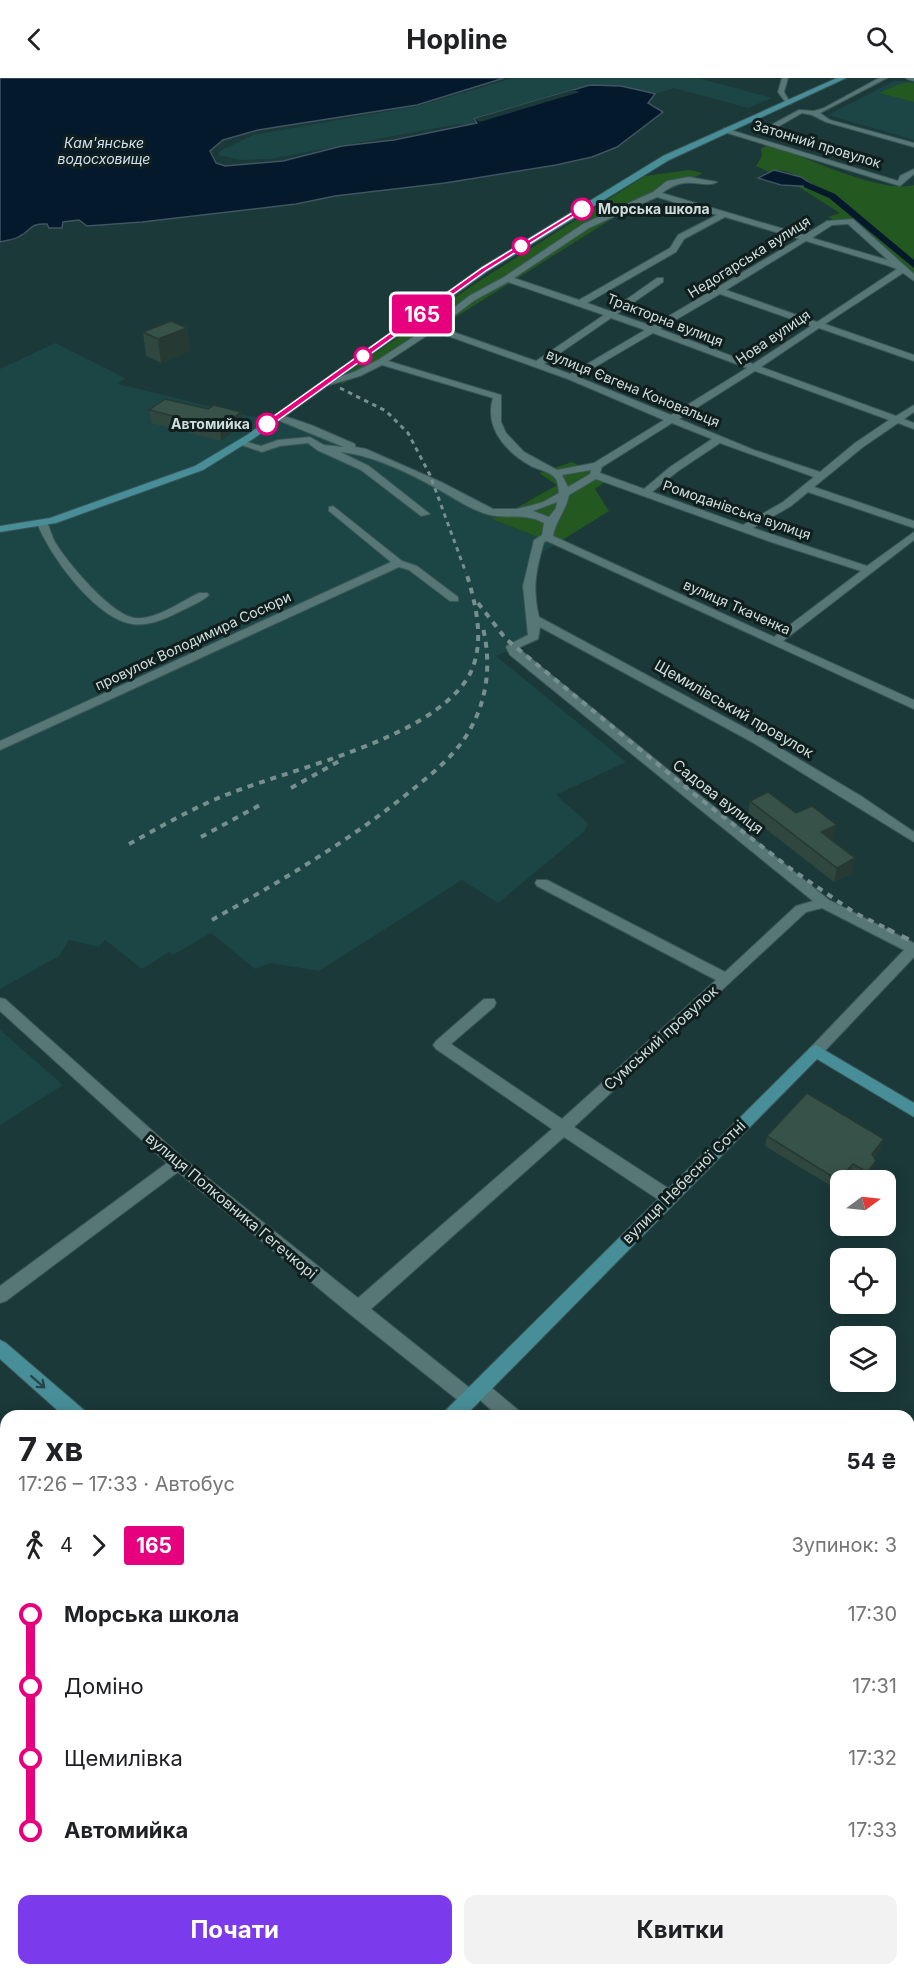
<!DOCTYPE html>
<html lang="uk">
<meta charset="utf-8">
<style>
:root{--surface:#fff;--page:#f2f2f2;--text:#202124;--muted:#757577;--accent:#7c3aed}
body{margin:0;font-family:Inter,sans-serif;background:var(--page);color:var(--text);height:100vh;display:flex;flex-direction:column;font-size:22px;white-space:nowrap}
*{box-sizing:border-box;margin:0}
p{font-size:20px;color:var(--muted)}
.icon{flex:none;width:33px;height:33px;fill:none;stroke:currentColor;stroke-width:2;stroke-linecap:round;stroke-linejoin:round}
.map{position:relative;flex:1;overflow:hidden}
.panel{position:absolute;left:0px;top:1332px;width:915px;height:566px;display:flex;flex-direction:column;background:var(--surface);border-radius:18px 18px 0 0;box-shadow:0 3px 15px #0003}
.panel>*{flex:none}
.badge{padding:0 12px;border-radius:4px;font-size:21px;line-height:39px}
.needle{width:39px;rotate:75deg}
.fabs{position:absolute;left:830px;top:1092px;display:grid;gap:12px}
.fabs a{display:grid;place-items:center;width:66px;height:66px;border-radius:12px;background:var(--surface);box-shadow:0 3px 15px #0003;font-size:30px}
.map>.badge{position:absolute;translate:-50% -50%;box-shadow:0 0 0 3px #fff}
.legs{display:flex;align-items:center;gap:9px;height:66px;padding:0 18px;font-size:20px}
.legs p{margin-inline-start:auto}
.head{display:flex;align-items:center;justify-content:space-between;height:102px;padding:0 18px}
h1{font-size:33px;font-weight:700;line-height:45px}
.button{display:flex;gap:12px;margin-top:auto;padding:12px 18px}
.button a{flex:1;height:69px;border-radius:12px;background:var(--accent);color:#fff;font-size:24px;font-weight:700;line-height:69px;text-align:center}
.button a+a{background:var(--page);color:var(--text)}
ul{padding:0 18px;list-style:none}
li{display:flex;align-items:center;gap:21px;height:72px;font-size:22px}
li i{display:grid;place-items:center;width:9px;height:100%;margin:0 8px;background:currentColor}
li i::after{content:'';width:15px;height:15px;margin:-8px;border:4px solid;border-radius:50%;background:var(--surface)}
li p{margin-inline-start:auto}
li:first-child i{background:linear-gradient(#0000 50%,currentColor 0)}
li:last-child i{background:linear-gradient(currentColor 50%,#0000 0)}
header{display:flex;justify-content:space-between;align-items:center;height:78px;padding:0 18px;background:var(--surface);font-size:27px;font-weight:700}
.map>svg:first-child{display:block}
.built{fill:#1c4545}
.green{fill:#235820}
.water{fill:#04192c;stroke:#405461;stroke-width:1.5}
.pier{fill:#1b3939}
.lines{fill:none;stroke-linecap:round;stroke-linejoin:round}
.canal{fill:#04192c;fill-rule:evenodd}
.street-casing{stroke:#3a5555;stroke-width:2}
.secondary-casing{stroke:#3a5555;stroke-width:2}
.street{fill:#577776;fill-rule:evenodd}
.secondary{fill:#478e99;fill-rule:evenodd}
.rail-far2{stroke:#778f8e;stroke-width:3;stroke-dasharray:4.5 4.5;stroke-linecap:butt}
.rail-far1{stroke:#778f8e;stroke-width:4;stroke-dasharray:6 6;stroke-linecap:butt}
.rail{stroke:#778f8e;stroke-width:4.5;stroke-dasharray:8 8;stroke-linecap:butt}
.wall{fill:#2f473e}
.shaded-wall{fill:#263932}
.building{fill:#375248;stroke:#263932;stroke-width:1.5}
.oneway{stroke:#244549}
.line-1{fill:#e6007e;stroke:#fff;stroke-width:1.5}
.stop-1-dot{fill:#fff;stroke:#e6007e;stroke-width:3}
.labels{text-anchor:middle;stroke-width:6;stroke-linejoin:round;paint-order:stroke}
.far-water-label{font-size:14px;font-style:italic;fill:#cfe0f1;stroke:#111e1e}
.far-street-label{font-size:14px;fill:#cddedd;stroke:#111e1e}
.far-stop-label{font-size:14px;font-weight:bold;fill:#cddedd;stroke:#111e1e;text-anchor:start}
.street-label{font-size:15px;fill:#cddedd;stroke:#111e1e}
</style>
<header><svg class="icon" aria-label="back" viewBox="0 0 24 24"><path d="M15 5l-7 7 7 7"/></svg>Hopline<svg class="icon" aria-label="search" viewBox="0 0 24 24"><circle cx="10" cy="10" r="6"/><path d="M15 15l6 6"/></svg></header>
<div class="map">
<svg width="914" height="1897" viewBox="0 0 914 1897">
<rect width="100%" height="100%" fill="#1b3939"/>
<g class="built">
<polygon points="513,0 698,0 772,20 748,30 674,10 655,16 621,8 590,7 473,42 475,46 469,48 458,46 270,81 241,82 218,77 220,73 253,57 419,28"/>
<polygon points="894,3 914,3 914,62 828,37"/>
<polygon points="55,265 125,300 118,306 262,341 292,339 476,424 498,432 512,433 491,441 556,466 544,473 535,483 534,539 542,556 535,561 496,578 626,684 556,717 588,745 585,753 498,825 462,802 319,893 270,885 255,891 211,855 173,877 169,874 142,891 105,862 99,869 69,862 59,878 0,911 0,291"/>
<polygon points="0,952 63,1007 0,1047"/>
</g>
<g class="green">
<polygon points="902,5 914,5 914,24 879,15"/>
<path d="M 767,68 L 774,68 C 807,80 882,116 914,107 L 914,196 L 852,142 L 834,142 L 828,139 L 840,135 L 797,108 L 809,109 L 815,107 C 802,100 784,88 769,94 L 756,88 L 762,78 L 761,70 Z"/>
<polygon points="689,92 703,95 618,137 386,283 340,307 350,293 473,207 645,98"/>
<polygon points="572,384 609,401 595,411 609,433 556,466 491,441 506,436 557,407 539,395"/>
</g>
<g class="water">
<path d="M 0,0 L 504,0 L 417,27 L 258,52 L 223,62 L 210,73 L 216,85 L 225,88 L 283,83 L 342,68 L 394,62 L 477,45 L 474,41 L 590,7 L 621,8 L 652,15 L 655,16 L 648,25 L 663,34 L 617,69 L 592,79 L 556,87 L 445,105 L 335,118 L 296,126 L 142,144 L 87,148 L 79,142 L 63,144 L 62,150 L 49,150 L 47,146 C 29,145 32,152 20,158 C 14,162 7,162 0,164 Z"/>
<polygon points="774,92 801,99 816,109 781,107 758,100"/>
</g>
<polygon class="pier" points="573,12 580,14 480,44 474,41"/>
<g class="lines">
<polygon class="canal" points="807,104 835,116 914,182 914,190 829,120 804,109 804,105"/>
<g class="street-casing">
<g id="street">
<polygon points="782,0 788,0 784,14 791,26 787,26 778,14"/>
<polygon points="879,0 887,0 820,35 830,42 914,65 914,69 826,44 812,37 802,35 769,54 762,52 799,32 814,33 824,30"/>
<polygon points="906,0 914,0 914,3 907,1"/>
<polygon points="724,50 898,103 900,98 914,91 914,96 900,108 724,54"/>
<path d="M 689,99 L 717,104 C 702,112 688,95 662,115 L 804,157 L 827,143 L 853,141 L 914,196 L 914,203 L 903,195 L 825,246 L 914,277 L 914,283 L 819,250 L 761,289 L 896,338 L 914,327 L 914,334 L 904,341 L 914,345 L 914,351 L 898,345 L 863,369 L 814,409 L 914,443 L 914,450 L 808,414 L 791,428 L 753,450 L 867,488 L 914,454 L 914,462 L 783,563 L 914,622 L 914,631 L 547,463 L 544,464 C 536,492 532,510 539,539 L 760,658 L 861,718 L 914,754 L 914,764 L 752,664 L 540,549 L 538,561 L 518,570 L 829,822 L 914,865 L 914,879 L 821,977 L 811,977 L 808,973 L 811,969 L 904,872 L 822,830 L 806,834 L 574,1049 L 674,1114 L 676,1119 L 674,1124 L 668,1126 L 662,1124 L 564,1059 L 371,1231 L 471,1311 L 474,1305 L 480,1303 L 486,1305 L 518,1332 L 520,1338 L 498,1338 L 479,1321 L 476,1327 L 470,1329 L 464,1327 L 351,1237 L 178,1094 L 6,1223 L 0,1225 L 0,1208 L 167,1085 L 0,933 L 0,920 L 5,921 L 184,1081 L 358,1220 L 552,1051 L 436,971 L 433,967 L 436,963 L 484,921 L 494,921 L 496,925 L 494,929 L 451,966 L 562,1041 L 716,902 L 537,808 L 535,805 L 537,802 L 547,802 L 725,894 L 796,828 L 813,823 L 510,577 L 506,569 L 508,567 L 528,557 L 523,508 L 534,462 L 542,457 L 544,445 C 526,435 509,441 490,437 C 470,432 453,419 436,410 C 407,394 372,377 340,374 L 369,388 L 430,436 L 421,438 L 361,392 L 317,372 L 308,365 L 280,368 L 262,374 L 235,365 L 240,362 L 261,368 L 278,362 L 310,359 L 324,367 L 344,369 L 275,341 L 275,337 L 278,336 L 311,347 L 355,366 L 355,369 L 366,371 L 441,404 L 493,431 L 516,431 L 529,428 L 543,424 L 559,415 C 558,408 558,402 553,398 C 547,393 537,391 531,388 C 506,374 484,350 493,320 L 382,287 L 360,298 L 326,308 L 321,305 L 354,294 L 378,282 L 430,248 L 469,218 L 504,199 L 583,146 L 653,114 L 667,103 ZM 657,119 L 717,137 L 678,157 L 670,170 L 579,222 L 514,200 L 589,150 ZM 725,139 L 799,161 L 652,248 L 617,236 L 663,204 L 663,200 L 657,200 L 610,233 L 587,225 L 676,174 L 684,161 ZM 848,146 L 888,182 L 812,160 L 832,147 ZM 806,163 L 886,187 L 897,191 L 817,244 L 726,212 ZM 508,204 L 604,237 L 536,283 L 439,249 L 475,222 ZM 720,216 L 811,248 L 753,286 L 660,251 ZM 611,240 L 645,252 L 570,296 L 544,286 ZM 434,253 L 568,301 L 664,342 L 594,385 L 557,392 L 524,374 L 506,355 L 501,344 L 501,317 L 388,283 ZM 653,255 L 747,290 L 671,337 L 578,299 ZM 755,293 L 889,342 L 855,365 L 820,394 L 754,372 L 679,341 ZM 672,345 L 712,361 L 670,389 L 644,411 L 600,395 L 602,389 ZM 720,365 L 814,399 L 783,424 L 743,447 L 652,414 L 678,393 ZM 591,392 L 590,396 L 568,409 L 562,397 ZM 596,401 L 771,464 L 861,493 L 774,559 L 553,458 C 556,442 566,433 569,417 ZM 557,424 L 556,430 L 549,439 L 533,433 Z"/>
<polygon points="333,428 402,483 417,488 458,519 458,523 450,523 409,492 399,489 0,672 0,663 391,484 329,433 329,429"/>
<path d="M 42,442 L 46,443 C 50,449 51,457 55,464 C 67,484 111,537 135,540 C 156,542 180,524 199,515 L 207,515 L 209,517 C 202,524 190,528 181,533 C 167,540 148,549 132,546 C 95,540 50,478 37,445 Z"/>
<polygon points="914,1521 914,1545 909,1547 909,1523"/>
</g>
</g>
<g class="secondary-casing">
<g id="secondary">
<polygon points="837,0 846,0 669,82 488,193 253,361 203,392 56,445 0,454 0,448 50,440 195,388 247,357 482,189 663,78"/>
<polygon points="816,967 914,1025 914,1039 817,981 465,1338 444,1338 446,1332 811,969"/>
<polygon points="0,1262 6,1265 84,1332 86,1338 64,1338 0,1281"/>
<polygon points="6,1778 6,1804 0,1806 0,1780"/>
<polygon points="648,1892 673,1892 671,1897 645,1897"/>
<polygon points="698,1892 725,1892 728,1897 700,1897"/>
</g>
</g>
<use href="#street" class="street"/>
<use href="#secondary" class="secondary"/>
<polyline class="rail-far2" points="340,310 386,333 408,355 430,397 466,495"/>
<g class="rail-far1">
<polyline points="478,525 506,561 694,716 791,791 855,835 890,852"/>
<polyline points="291,710 343,681"/>
<polyline points="201,759 260,727"/>
<path d="M 129,766 C 162,748 196,728 231,715 C 297,689 428,661 467,601 C 487,569 476,526 466,494"/>
<path d="M 212,842 C 279,804 346,765 407,716 C 429,698 453,680 468,655 C 488,622 492,584 482,546"/>
</g>
<polyline class="rail" points="887,851 914,864"/>
</g>
<g class="wall">
<polygon points="187,250 190,273 161,285 146,278 143,254"/>
<polygon points="208,331 242,347 221,363 151,345 149,332"/>
<polygon points="750,723 796,735 834,761 831,762 852,795 834,804 748,737"/>
<polygon points="767,1058 882,1071 874,1080 873,1093 865,1102 863,1102 850,1096 844,1102 840,1102 836,1111 765,1068"/>
</g>
<g class="shaded-wall">
<polygon points="187,250 190,273 161,285 158,261"/>
<polygon points="241,334 242,347 221,363 220,350"/>
<polygon points="837,747 834,761 818,769 821,754"/>
<polygon points="855,780 852,795 834,804 837,790"/>
<polygon points="884,1061 882,1071 869,1085 872,1076"/>
<polygon points="876,1083 873,1093 864,1102 867,1094"/>
<polygon points="853,1086 850,1096 844,1102 840,1102 840,1107 836,1111 838,1102"/>
</g>
<g class="building">
<polygon points="171,243 187,250 158,261 143,254"/>
<polygon points="165,321 208,331 214,327 241,334 220,350 149,332"/>
<polygon points="768,714 796,735 812,728 837,747 821,754 855,780 837,790 750,723"/>
<polygon points="807,1015 884,1061 872,1076 876,1083 867,1094 853,1086 838,1102 767,1058"/>
</g>
<defs><path id="oneway-shaft" d="M-6 0H5M1.5-3L5.5 0L1.5 3" fill="none" stroke-width="1.6" stroke-linecap="round" stroke-linejoin="round" transform="scale(1.5)"/></defs>
<use class="oneway" href="#oneway-shaft" transform="translate(38 1304) rotate(41)"/>
<polygon class="line-1" points="582,129 584,132 487,192 270,348 263,346 482,190"/>
<g class="stop-1-dot">
<circle cx="582" cy="131" r="10"/>
<circle cx="521" cy="168" r="8"/>
<circle cx="363" cy="278" r="8"/>
<circle cx="267" cy="346" r="10"/>
</g>
<g class="labels">
<g class="far-water-label">
<text x="104" y="70">Кам'янське<tspan x="104" dy="16">водосховище</tspan></text>
</g>
<g class="far-street-label">
<text transform="translate(817 66) rotate(17)" y="5">Затонний провулок</text>
<text transform="translate(749 179) rotate(-32)" y="5">Недогарська вулиця</text>
<text transform="translate(665 242) rotate(21)" y="5">Тракторна вулиця</text>
<text transform="translate(773 259) rotate(-34)" y="5">Нова вулиця</text>
<text transform="translate(633 310) rotate(22)" y="5">вулиця Євгена Коновальця</text>
<text transform="translate(737 432) rotate(19)" y="5">Ромоданівська вулиця</text>
<text transform="translate(737 529) rotate(24)" y="5">вулиця Ткаченка</text>
<text transform="translate(193 563) rotate(-25)" y="5">провулок Володимира Сосюри</text>
</g>
<g class="far-stop-label">
<text x="598" y="136">Морська школа</text>
<text x="250" y="351" text-anchor="end">Автомийка</text>
</g>
<g class="street-label">
<text transform="translate(734 631) rotate(30)" y="5">Щемилівський провулок</text>
<text transform="translate(718 719) rotate(38)" y="5">Садова вулиця</text>
<text transform="translate(661 960) rotate(-42)" y="5">Сумський провулок</text>
<text transform="translate(684 1104) rotate(-45)" y="5">вулиця Небесної Сотні</text>
<text transform="translate(231 1128) rotate(40)" y="5">вулиця Полковника Гегечкорі</text>
</g>
</g>
</svg>
<div class="fabs">
<a><svg class="needle" viewBox="-14 -14 28 28"><path d="M0-13l5 13h-10z" fill="#e53935"/><path d="M0 13l5-13h-10z" fill="#757577"/></svg></a>
<a><svg class="icon" aria-label="locate" viewBox="0 0 24 24"><circle cx="12" cy="12" r="6"/><path d="M12 2v4M12 18v4M2 12h4M18 12h4"/></svg></a>
<a><svg class="icon" aria-label="layers" viewBox="0 0 24 24"><path d="M12 4l9 5-9 5-9-5zM3 14l9 5 9-5"/></svg></a>
</div>
<b class="badge" style="left:422px;top:236px;background:#e6007e;color:#fff">165</b>
<section class="panel">
<div class="head"><div><h1>7 хв</h1><p>17:26 – 17:33 · Автобус</p></div><b>54 ₴</b></div>
<div class="legs"><svg class="icon" aria-label="walk" viewBox="0 0 24 24"><circle cx="13" cy="4" r="2"/><path d="M13 8l-2 6 4 7M11 14l-3 7M7 12l3-4h3l4 4"/></svg>4<svg class="icon" aria-label="forward" viewBox="0 0 24 24"><path d="M9 5l7 7-7 7"/></svg><b class="badge" style="background:#e6007e;color:#fff">165</b><p>Зупинок: 3</p></div>
<ul>
<li><i style="color:#e6007e"></i><b>Морська школа</b><p>17:30</p></li>
<li><i style="color:#e6007e"></i><span>Доміно</span><p>17:31</p></li>
<li><i style="color:#e6007e"></i><span>Щемилівка</span><p>17:32</p></li>
<li><i style="color:#e6007e"></i><b>Автомийка</b><p>17:33</p></li>
</ul>
<div class="button"><a>Почати</a><a>Квитки</a></div>
</section>
</div>
